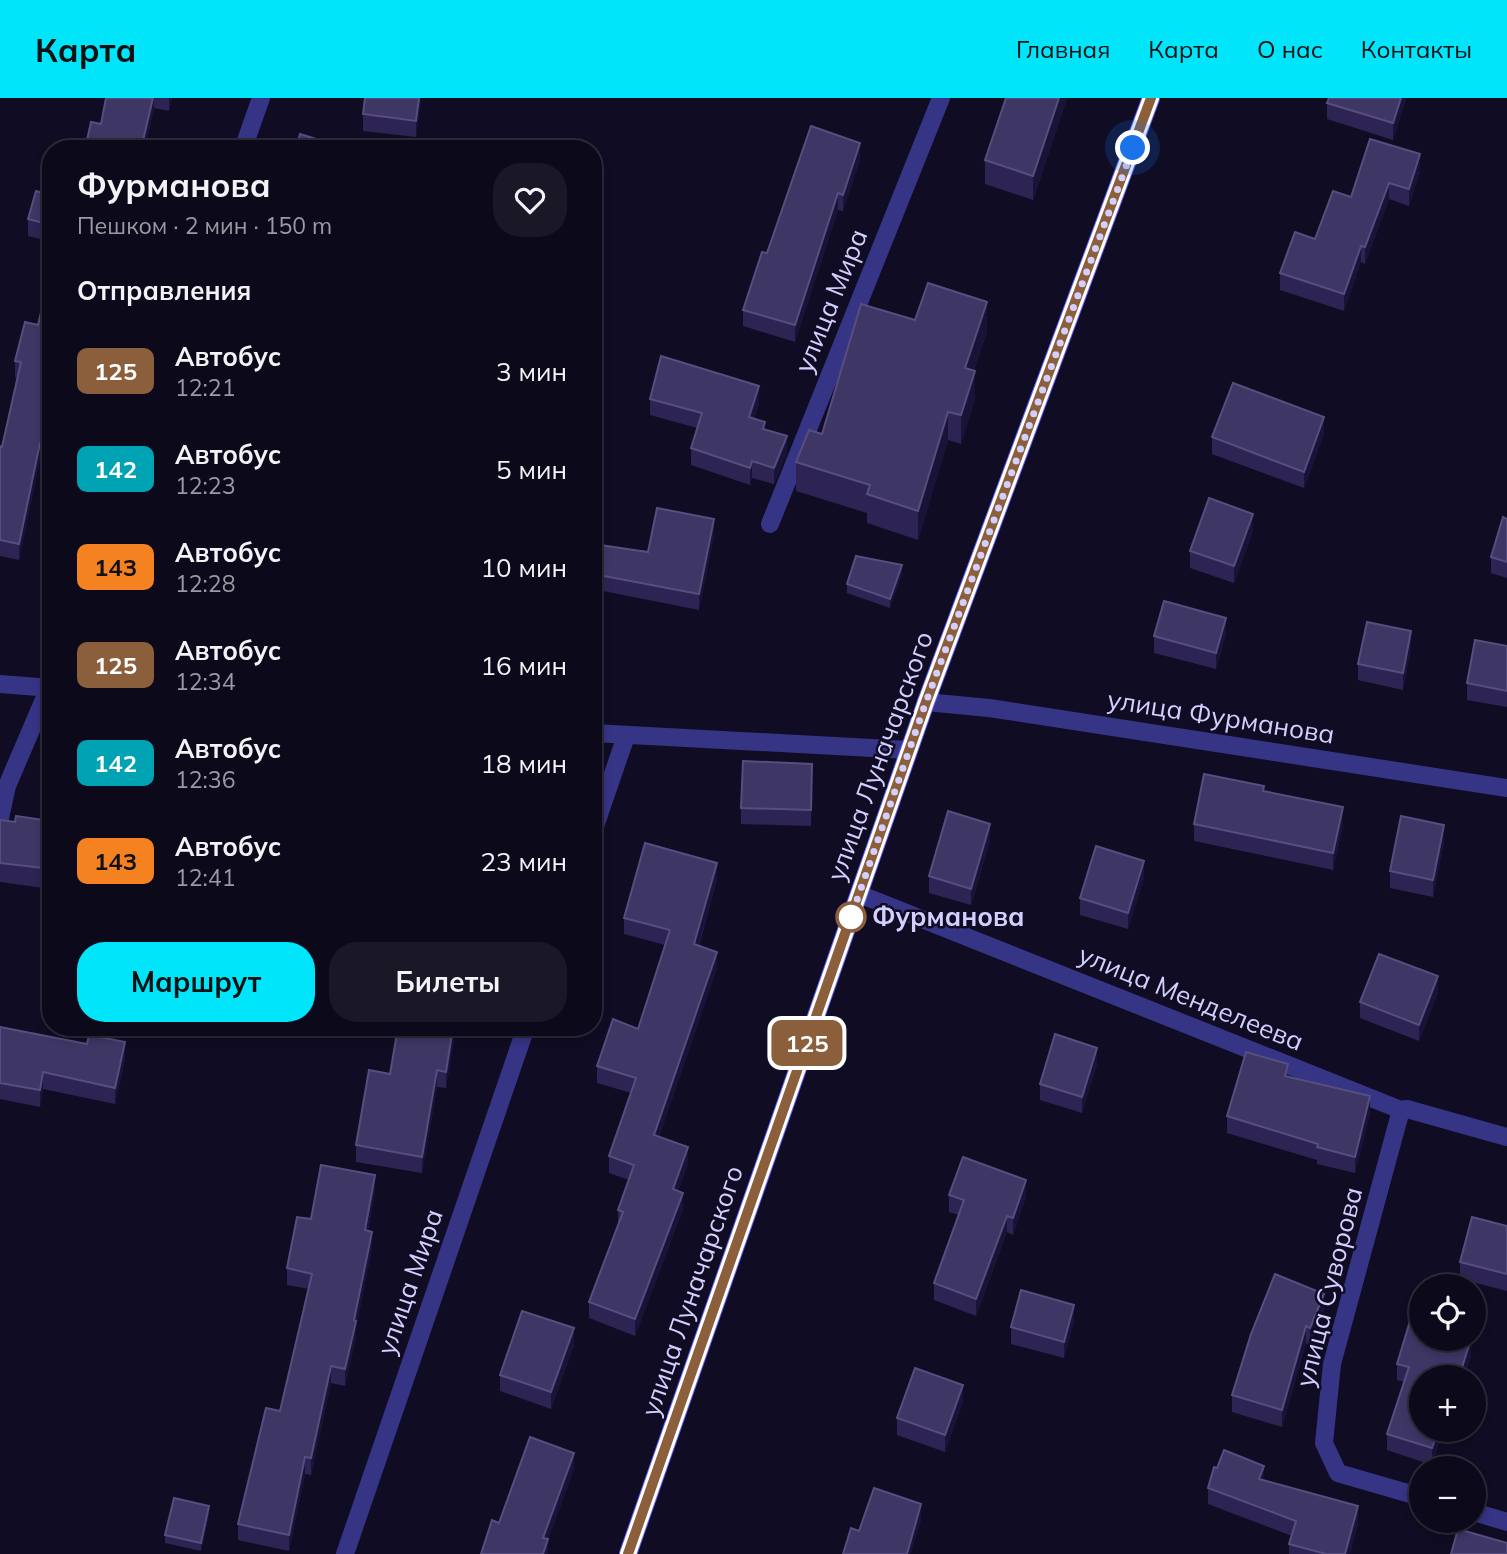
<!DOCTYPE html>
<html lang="ru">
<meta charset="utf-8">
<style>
:root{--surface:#0c091a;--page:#1a1727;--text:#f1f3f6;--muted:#9a9aa2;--line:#2c2a39;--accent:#00e5fa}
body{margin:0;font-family:Mulish,sans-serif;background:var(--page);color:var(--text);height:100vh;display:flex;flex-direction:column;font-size:26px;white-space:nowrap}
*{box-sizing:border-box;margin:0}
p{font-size:23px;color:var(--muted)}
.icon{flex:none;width:38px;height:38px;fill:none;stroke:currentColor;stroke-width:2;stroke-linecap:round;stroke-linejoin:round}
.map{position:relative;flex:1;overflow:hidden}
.panel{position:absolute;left:42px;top:42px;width:560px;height:896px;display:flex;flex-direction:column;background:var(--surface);border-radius:28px;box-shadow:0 4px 10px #0003,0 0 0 2px var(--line)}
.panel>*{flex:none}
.badge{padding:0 14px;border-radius:10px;font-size:24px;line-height:46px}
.fabs{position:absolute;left:1409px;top:1176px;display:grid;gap:14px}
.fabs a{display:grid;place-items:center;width:77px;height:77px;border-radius:50%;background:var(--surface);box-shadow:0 4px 10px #0003,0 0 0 2px var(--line);font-size:35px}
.you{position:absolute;width:35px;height:35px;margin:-18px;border:5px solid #fff;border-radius:50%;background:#1a73e8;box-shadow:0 0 0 10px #1a73e833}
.map>.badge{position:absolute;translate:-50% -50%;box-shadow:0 0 0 4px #fff}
h2{padding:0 35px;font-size:26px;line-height:63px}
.round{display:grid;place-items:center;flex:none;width:74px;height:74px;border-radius:28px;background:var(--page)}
.summary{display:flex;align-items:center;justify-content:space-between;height:119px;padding:0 35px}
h1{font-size:33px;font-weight:700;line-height:52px}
.action{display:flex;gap:14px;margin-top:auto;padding:14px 35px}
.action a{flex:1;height:80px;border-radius:28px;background:var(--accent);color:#111;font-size:28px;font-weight:700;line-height:80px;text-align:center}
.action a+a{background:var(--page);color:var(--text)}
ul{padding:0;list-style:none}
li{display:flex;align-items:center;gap:21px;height:98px;padding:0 35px}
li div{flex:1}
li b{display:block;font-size:26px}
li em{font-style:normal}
li .badge{min-width:77px;font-weight:700;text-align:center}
header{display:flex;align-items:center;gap:42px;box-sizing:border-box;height:98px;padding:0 35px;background:var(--accent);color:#111}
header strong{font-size:33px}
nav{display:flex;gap:38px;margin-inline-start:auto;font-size:24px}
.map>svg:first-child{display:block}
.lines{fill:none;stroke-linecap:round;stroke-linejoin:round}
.minor{stroke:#363485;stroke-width:18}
.secondary{stroke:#6766ff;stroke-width:18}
.wall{fill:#2d2453}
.shaded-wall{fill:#1a1338}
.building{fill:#3e3665;stroke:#564e7e;stroke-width:2}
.line-casing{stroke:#fff;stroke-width:16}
.line{stroke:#8b5e3c;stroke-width:10}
.walk{stroke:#d3cfff;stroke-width:7;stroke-dasharray:0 12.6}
.stop-dot{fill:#fff;stroke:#8b5e3c;stroke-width:3.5}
.labels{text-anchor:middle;stroke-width:5;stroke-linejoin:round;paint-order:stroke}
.street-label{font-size:26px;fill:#d3cfff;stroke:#100c23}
.stop-label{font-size:26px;font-weight:bold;fill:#d3cfff;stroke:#100c23;text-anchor:start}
</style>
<header>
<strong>Карта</strong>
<nav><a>Главная</a><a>Карта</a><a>О нас</a><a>Контакты</a></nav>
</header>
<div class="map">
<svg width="1507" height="1456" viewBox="0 0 1507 1456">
<rect width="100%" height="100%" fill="#100c23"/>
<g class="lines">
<g class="minor">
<polyline points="243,51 261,0"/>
<polyline points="770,426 941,0"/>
<polyline points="0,586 51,590"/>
<polyline points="926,604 989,610 1507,690"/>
<polyline points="593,635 909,652"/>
<polyline points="0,720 7,688 51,585"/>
<polyline points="593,734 626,638"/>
<polyline points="859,796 1401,1012 1407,1011 1507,1039"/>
<polyline points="1401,1012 1332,1266 1324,1345 1338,1375 1421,1399"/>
<polyline points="1474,1414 1507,1424"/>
<polyline points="345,1456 526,929"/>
</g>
<polyline class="secondary" points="628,1456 926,604 1151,0"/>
</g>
<g class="wall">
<polygon points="106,0 172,0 169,13 154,10 145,51 85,51 101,26"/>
<polygon points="421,0 416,39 363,33 363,16"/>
<polygon points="1067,0 1033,102 985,86 985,62"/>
<polygon points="1329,0 1406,0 1393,42 1327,21 1327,5"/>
<polygon points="860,62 843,113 838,112 795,244 743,228 743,212 767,155"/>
<polygon points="1420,73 1409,108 1389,101 1365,166 1361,164 1344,213 1280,192 1280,175 1315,141 1351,99"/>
<polygon points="51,97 51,144 28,138 28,121"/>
<polygon points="51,172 51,341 46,362 40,361 19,462 0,458 0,348 2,349 18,280 15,279 15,263 38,227"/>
<polygon points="915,222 987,233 974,272 975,301 961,346 948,342 918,442 867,425 867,415 796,393 796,364 822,336"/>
<polygon points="650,301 759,305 754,320 787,354 774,386 752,380 750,387 691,367 691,350 697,330 650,317"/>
<polygon points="1324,336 1304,390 1212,356 1212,339"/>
<polygon points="1507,421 1507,480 1491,475 1491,459"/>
<polygon points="1253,433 1234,485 1190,470 1190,453"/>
<polygon points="714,437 699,512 593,491 593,446 648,454"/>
<polygon points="902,475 890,510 847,495 847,486"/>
<polygon points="1226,536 1216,571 1154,555 1154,538"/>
<polygon points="1507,548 1507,609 1467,602 1467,585"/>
<polygon points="1411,550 1403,592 1358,582 1358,566"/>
<polygon points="812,682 811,728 741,726 741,710"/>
<polygon points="1264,694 1343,726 1333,772 1194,743 1194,726"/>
<polygon points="0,722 15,724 51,723 51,791 0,784"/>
<polygon points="990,743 971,807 929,795 929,778"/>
<polygon points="1444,744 1433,799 1390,790 1390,773"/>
<polygon points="1144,780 1128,831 1080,817 1080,800"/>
<polygon points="717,781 699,848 717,870 659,1039 688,1066 678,1093 683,1111 635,1238 589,1220 589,1204 618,1128 618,1112 629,1082 609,1075 609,1058 631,995 597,985 597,968 638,931 665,847 624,836 624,820"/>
<polygon points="1438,894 1419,943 1360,920 1360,904"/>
<polygon points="0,929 125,961 115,1006 43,991 40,1009 0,1001"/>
<polygon points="454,929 454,941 446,990 437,989 422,1075 356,1064 356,1047 390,976"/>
<polygon points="1097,966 1082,1015 1040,1002 1040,986"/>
<polygon points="1288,978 1370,1015 1355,1075 1317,1066 1317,1062 1227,1035 1227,1018"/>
<polygon points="375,1093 368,1133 372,1150 356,1230 356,1239 345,1288 331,1285 311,1377 305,1376 289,1453 238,1442 238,1426 280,1313 309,1191 287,1187 287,1170 311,1121"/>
<polygon points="949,1097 1026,1098 1013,1137 1007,1134 976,1218 934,1202 934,1185 959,1117 949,1114"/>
<polygon points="1507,1128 1507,1193 1460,1181 1460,1164"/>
<polygon points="1324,1212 1310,1247 1306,1245 1282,1329 1232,1314 1232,1297"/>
<polygon points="1074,1223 1064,1260 1011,1246 1011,1229"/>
<polygon points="574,1247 551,1311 500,1293 500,1277"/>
<polygon points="1471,1258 1464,1279 1421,1279 1421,1332 1443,1332 1432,1367 1387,1352 1387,1336 1404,1284 1397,1282 1397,1266"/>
<polygon points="963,1303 945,1354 897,1337 897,1320"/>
<polygon points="1264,1383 1358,1425 1350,1456 1289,1456 1289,1446 1292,1438 1208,1406 1208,1390"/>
<polygon points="209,1416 201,1453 165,1445 165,1437"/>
</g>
<g class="shaded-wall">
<polygon points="153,0 154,0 154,10 145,51 141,51"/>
<polygon points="169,0 172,0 169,13"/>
<polygon points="419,0 421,0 421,3 416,39 416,23"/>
<polygon points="1059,0 1067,0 1033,102 1033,78"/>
<polygon points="1401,0 1406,0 1393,42 1393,25"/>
<polygon points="860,45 860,62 843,113 843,97"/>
<polygon points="1420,56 1420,73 1409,108 1409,91"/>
<polygon points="1389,85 1389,101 1365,166 1365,149"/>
<polygon points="838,95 838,112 795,244 795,227"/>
<polygon points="1361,148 1361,164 1344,213 1344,196"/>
<polygon points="987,204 987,233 965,298 965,270"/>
<polygon points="975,273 975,301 961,346 961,317"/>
<polygon points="759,288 759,305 749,335 749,319"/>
<polygon points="948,314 948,342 918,442 918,413"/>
<polygon points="1324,319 1324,336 1304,390 1304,374"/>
<polygon points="51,325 51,341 46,362 46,346"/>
<polygon points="787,338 787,354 774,386 774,370"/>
<polygon points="40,345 40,361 19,462 19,446"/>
<polygon points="752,363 752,380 750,387 750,370"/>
<polygon points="1253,416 1253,433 1234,485 1234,468"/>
<polygon points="714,421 714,437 699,512 699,496"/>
<polygon points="902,467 902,475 890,510 890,501"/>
<polygon points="1226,520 1226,536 1216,571 1216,555"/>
<polygon points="1411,533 1411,550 1403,592 1403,575"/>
<polygon points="1343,709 1343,726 1333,772 1333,755"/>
<polygon points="990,726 990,743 971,807 971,791"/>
<polygon points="1444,727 1444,744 1433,799 1433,782"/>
<polygon points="1144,763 1144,780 1128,831 1128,815"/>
<polygon points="717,765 717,781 694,863 694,846"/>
<polygon points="717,854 717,870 654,1054 654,1037"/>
<polygon points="1438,878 1438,894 1419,943 1419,927"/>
<polygon points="453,929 454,941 446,990 446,974"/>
<polygon points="125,944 125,961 115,1006 115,990"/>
<polygon points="1097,950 1097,966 1082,1015 1082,999"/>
<polygon points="437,972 437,989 422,1075 422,1059"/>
<polygon points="43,974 43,991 40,1009 40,992"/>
<polygon points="1370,998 1370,1015 1355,1075 1355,1059"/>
<polygon points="688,1049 688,1066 673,1107 673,1091"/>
<polygon points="375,1077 375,1093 365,1149 365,1132"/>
<polygon points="1026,1082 1026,1098 1013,1137 1013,1120"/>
<polygon points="683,1095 683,1111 635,1238 635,1221"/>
<polygon points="1007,1118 1007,1134 976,1218 976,1201"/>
<polygon points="372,1134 372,1150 356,1230 356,1239 345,1288 345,1271"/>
<polygon points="1324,1196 1324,1212 1310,1247 1310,1230"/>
<polygon points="1074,1207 1074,1223 1064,1260 1064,1244"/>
<polygon points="1306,1228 1306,1245 1282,1329 1282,1312"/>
<polygon points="574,1230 574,1247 551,1311 551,1294"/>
<polygon points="1471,1241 1471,1258 1464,1279 1459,1279"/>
<polygon points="331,1268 331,1285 311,1377 311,1360"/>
<polygon points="963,1287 963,1303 945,1354 945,1337"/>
<polygon points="1438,1332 1443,1332 1432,1367 1432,1350"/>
<polygon points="574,1355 574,1372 548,1443 548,1456 543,1456 543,1440"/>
<polygon points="305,1359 305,1376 289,1453 289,1437"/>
<polygon points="1264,1368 1264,1384 1259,1381"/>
<polygon points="921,1406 921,1423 911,1456 907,1456"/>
<polygon points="209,1408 209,1416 201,1453 201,1445"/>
<polygon points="1358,1408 1358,1425 1350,1456 1345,1456"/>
</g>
<g class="building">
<polygon points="106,0 153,0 141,51 85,51 91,24 101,26"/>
<polygon points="365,0 419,0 416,23 363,16"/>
<polygon points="1006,0 1059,0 1033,78 985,62"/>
<polygon points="1329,0 1401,0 1393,25 1327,5"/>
<polygon points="811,28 860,45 843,97 838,95 795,227 743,212 762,154 767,155"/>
<polygon points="300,36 348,51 296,51"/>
<polygon points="1370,41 1420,56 1409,91 1389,85 1365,149 1361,148 1344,196 1280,175 1295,134 1315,141 1333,93 1351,99"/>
<polygon points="36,93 51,97 51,127 28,121"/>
<polygon points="51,172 51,325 46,346 40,345 19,446 0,442 0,348 2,349 21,264 15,263 25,224 38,227"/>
<polygon points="928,185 987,204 965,270 975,273 961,317 948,314 918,413 867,396 870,387 796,364 809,332 822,336 861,206 915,222"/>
<polygon points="661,258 759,288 749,319 765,324 763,331 787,338 774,370 752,363 750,370 691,350 702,315 650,301"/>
<polygon points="1233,285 1324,319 1304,374 1212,339"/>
<polygon points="1209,400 1253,416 1234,468 1190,453"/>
<polygon points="657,410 714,421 699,496 593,476 593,446 648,454"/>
<polygon points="1503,419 1507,421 1507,464 1491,459"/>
<polygon points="856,458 902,467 890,501 847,486"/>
<polygon points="1164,503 1226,520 1216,555 1154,538"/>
<polygon points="1367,524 1411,533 1403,575 1358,566"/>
<polygon points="1475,542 1507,548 1507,593 1467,585"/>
<polygon points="743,663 812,666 811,712 741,710"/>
<polygon points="1204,676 1264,688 1263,693 1343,709 1333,755 1194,726"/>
<polygon points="948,713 990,726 971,791 929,778"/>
<polygon points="16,718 51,723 51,771 0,765 0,722 15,724"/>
<polygon points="1401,718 1444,727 1433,782 1390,773"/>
<polygon points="645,745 717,765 694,846 717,854 654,1037 688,1049 673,1091 683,1095 635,1221 589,1204 623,1114 618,1112 634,1067 609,1058 636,980 597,968 613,921 638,931 670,832 624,820"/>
<polygon points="1096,748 1144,763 1128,815 1080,800"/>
<polygon points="1379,856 1438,878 1419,927 1360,904"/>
<polygon points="0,929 87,946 89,937 125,944 115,990 43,974 40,992 0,985"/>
<polygon points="398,929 453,929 446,974 437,972 422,1059 356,1047 369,972 390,976"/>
<polygon points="1055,936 1097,950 1082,999 1040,986"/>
<polygon points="1246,954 1288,966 1285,978 1370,998 1355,1059 1317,1049 1318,1046 1227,1018"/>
<polygon points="963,1059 1026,1082 1013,1120 1007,1118 976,1201 934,1185 964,1102 949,1097"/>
<polygon points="321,1067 375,1077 365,1132 372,1134 354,1222 356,1223 345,1271 331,1268 311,1360 305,1359 289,1437 238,1426 266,1310 280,1313 312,1176 287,1170 297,1119 311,1121"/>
<polygon points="1472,1119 1507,1128 1507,1176 1460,1164"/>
<polygon points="1275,1176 1324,1196 1310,1230 1306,1228 1282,1312 1232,1297 1251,1236"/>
<polygon points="1021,1192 1074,1207 1064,1244 1011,1229"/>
<polygon points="522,1213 574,1230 551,1294 500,1277"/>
<polygon points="1410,1223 1421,1226 1421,1241 1471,1241 1459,1279 1421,1279 1421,1332 1438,1332 1432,1350 1387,1336 1409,1269 1397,1266"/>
<polygon points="915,1270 963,1287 945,1337 897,1320"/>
<polygon points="530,1339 574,1355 543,1440 548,1441 543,1456 481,1456 492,1422 499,1425"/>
<polygon points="1224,1352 1264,1368 1259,1381 1358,1408 1345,1456 1326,1456 1289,1446 1296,1423 1208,1390 1214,1369 1217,1370"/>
<polygon points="874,1390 921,1406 907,1456 843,1456 851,1430 859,1433"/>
<polygon points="174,1400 209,1408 201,1445 165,1437"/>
<polygon points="1458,1431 1507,1445 1507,1456 1451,1456"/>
</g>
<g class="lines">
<g class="line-casing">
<polyline id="line" points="628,1456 926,604 1151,0"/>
</g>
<use href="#line" class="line"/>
<polyline class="walk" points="851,819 850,822 926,604 1133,50"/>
</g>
<circle class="stop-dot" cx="851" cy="819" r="14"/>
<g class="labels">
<g class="street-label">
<text transform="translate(831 203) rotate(-68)" y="9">улица Мира</text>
<text transform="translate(1221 619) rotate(9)" y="9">улица Фурманова</text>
<text transform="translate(880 658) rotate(-70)" y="9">улица Луначарского</text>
<text transform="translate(1191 900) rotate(22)" y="9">улица Менделеева</text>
<text transform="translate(410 1184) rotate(-71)" y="9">улица Мира</text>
<text transform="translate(1329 1189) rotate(-76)" y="9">улица Суворова</text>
<text transform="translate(692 1193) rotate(-71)" y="9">улица Луначарского</text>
</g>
<g class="stop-label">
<text x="872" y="828">Фурманова</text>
</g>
</g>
</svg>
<div class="fabs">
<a><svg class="icon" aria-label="locate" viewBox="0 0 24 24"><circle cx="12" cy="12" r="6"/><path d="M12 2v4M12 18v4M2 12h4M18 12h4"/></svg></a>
<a>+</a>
<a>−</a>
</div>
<div class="you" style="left:1133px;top:50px"></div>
<b class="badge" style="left:807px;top:945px;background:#8b5e3c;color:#fff">125</b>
<section class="panel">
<div class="summary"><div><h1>Фурманова</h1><p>Пешком · 2 мин · 150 m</p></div><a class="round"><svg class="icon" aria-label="heart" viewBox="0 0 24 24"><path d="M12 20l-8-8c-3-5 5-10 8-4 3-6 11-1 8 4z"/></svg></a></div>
<h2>Отправления</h2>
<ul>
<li><span class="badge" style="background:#8b5e3c;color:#fff">125</span><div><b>Автобус</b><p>12:21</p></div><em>3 мин</em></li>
<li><span class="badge" style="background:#00a3b4;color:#fff">142</span><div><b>Автобус</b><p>12:23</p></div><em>5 мин</em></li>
<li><span class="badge" style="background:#f58220;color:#111">143</span><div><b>Автобус</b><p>12:28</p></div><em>10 мин</em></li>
<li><span class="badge" style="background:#8b5e3c;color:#fff">125</span><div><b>Автобус</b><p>12:34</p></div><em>16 мин</em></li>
<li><span class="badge" style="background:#00a3b4;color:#fff">142</span><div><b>Автобус</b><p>12:36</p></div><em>18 мин</em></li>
<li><span class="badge" style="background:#f58220;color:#111">143</span><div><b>Автобус</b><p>12:41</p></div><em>23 мин</em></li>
</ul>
<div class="action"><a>Маршрут</a><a>Билеты</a></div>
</section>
</div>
